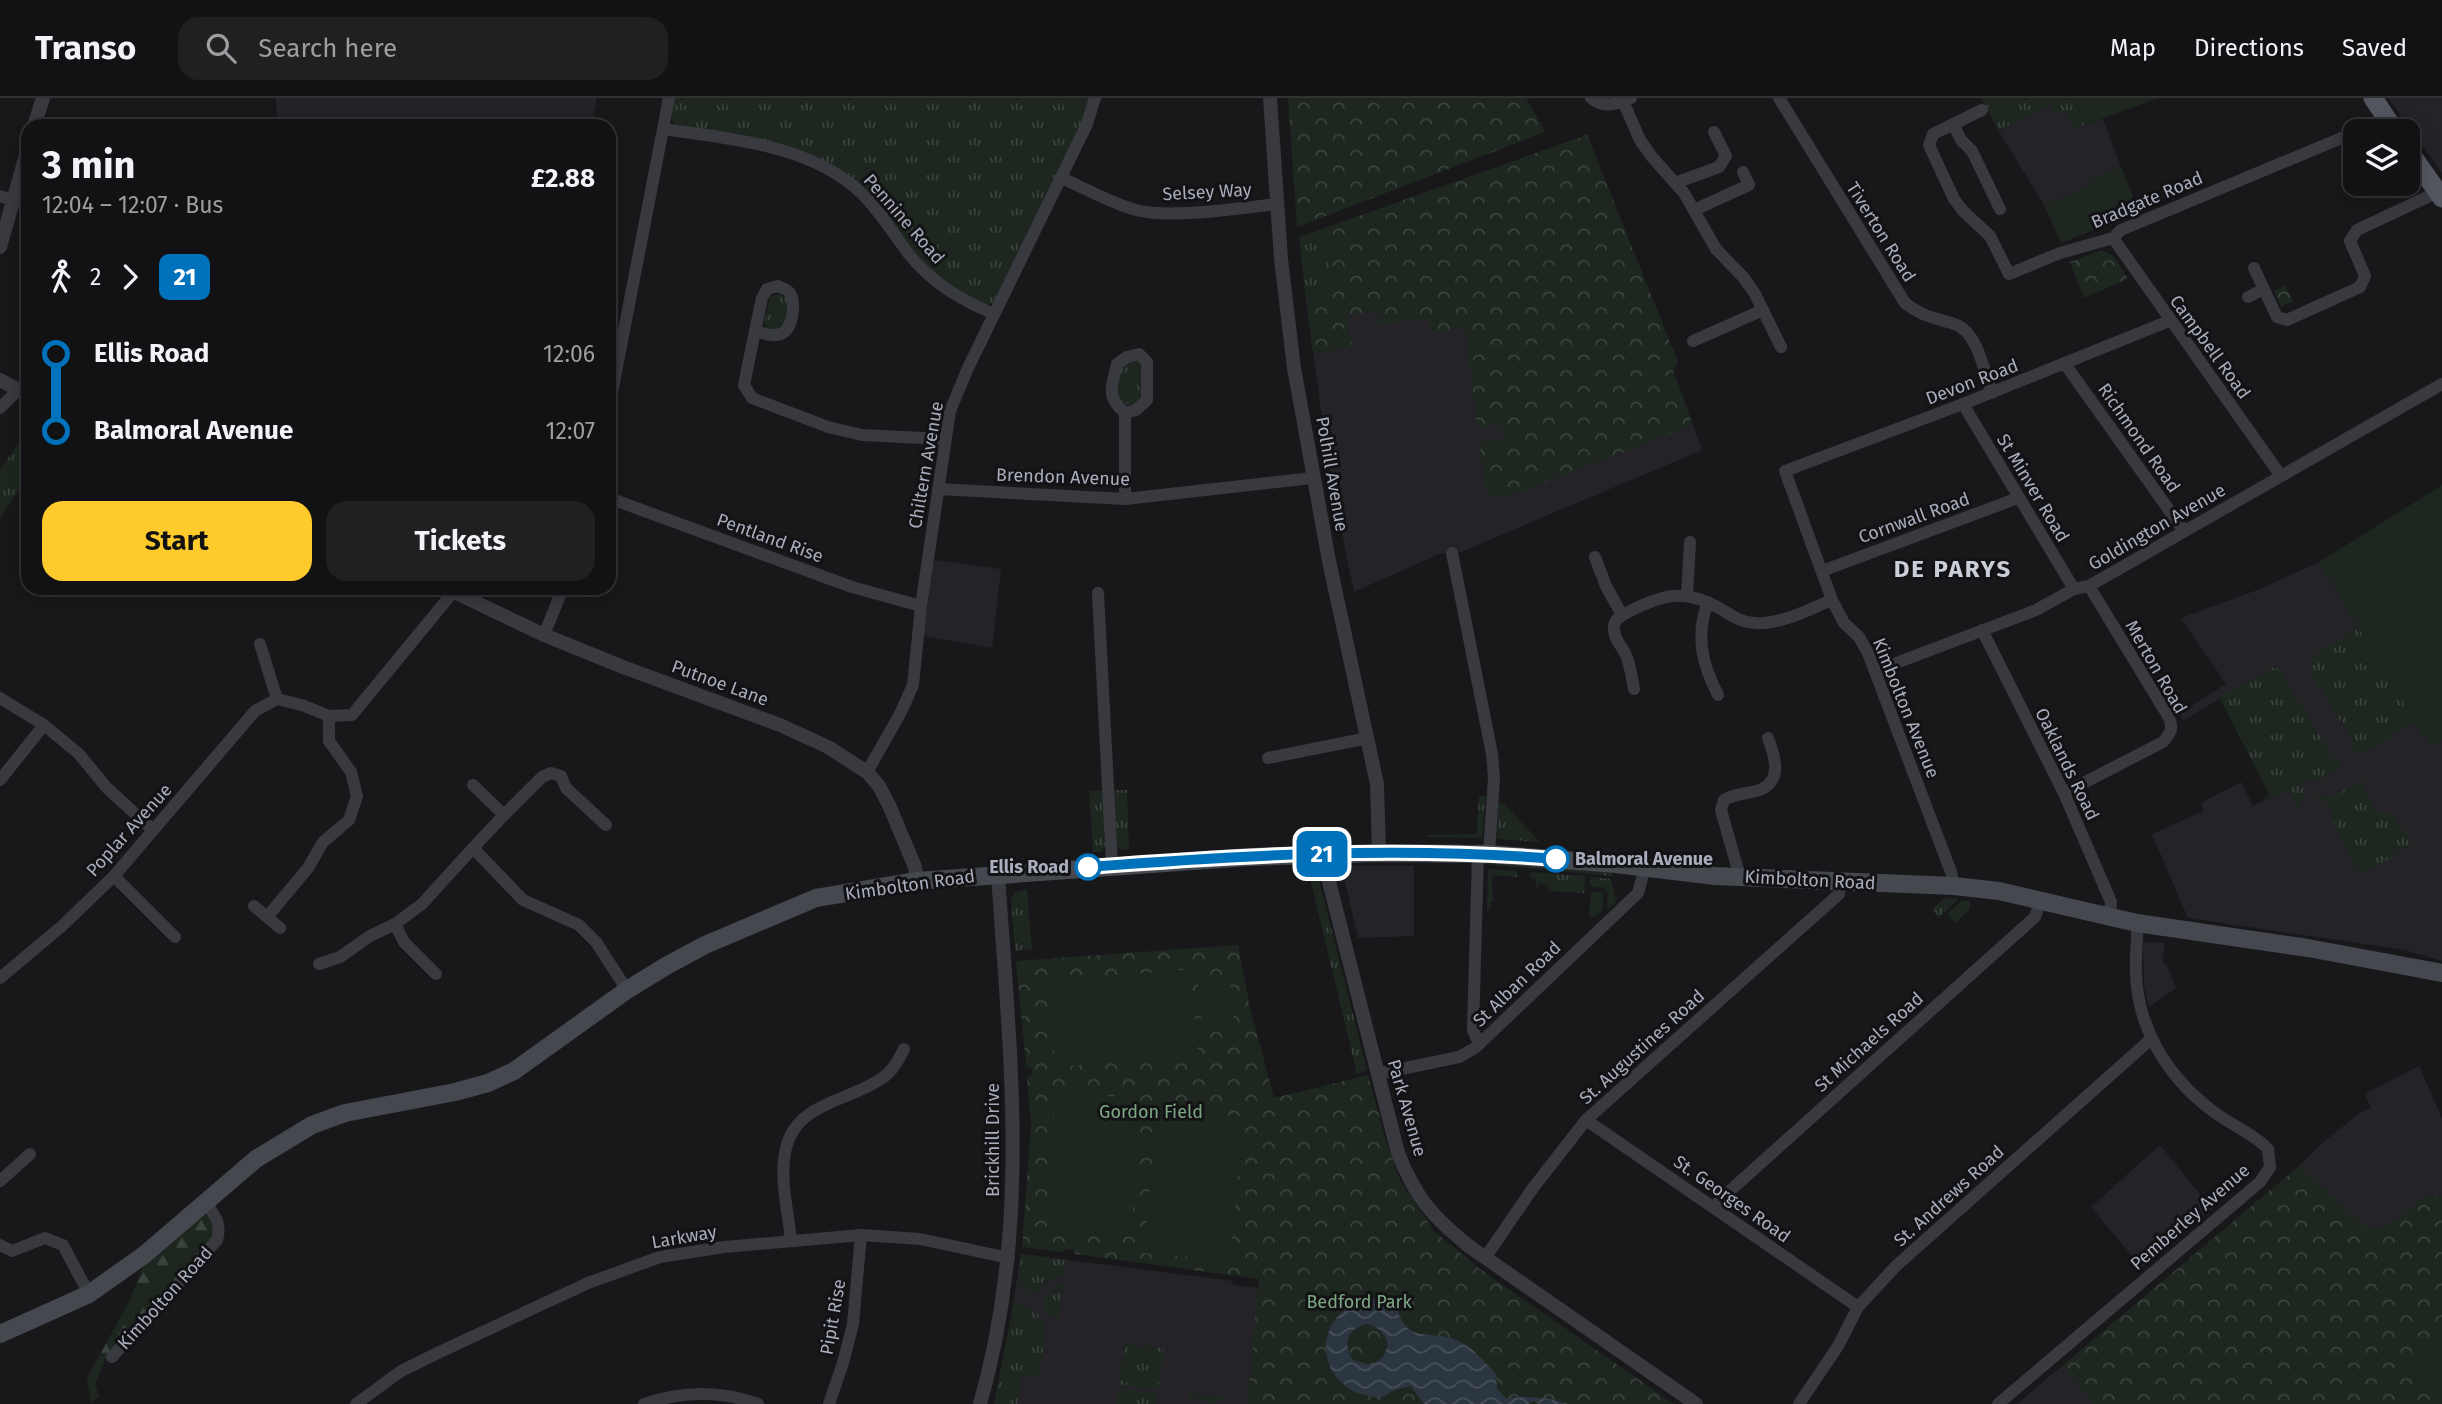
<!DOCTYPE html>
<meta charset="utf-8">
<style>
:root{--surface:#121214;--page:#1f2022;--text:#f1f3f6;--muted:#9c9ea0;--line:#313234;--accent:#ffca2c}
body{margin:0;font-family:"Fira Sans",sans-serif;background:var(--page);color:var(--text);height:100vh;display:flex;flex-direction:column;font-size:26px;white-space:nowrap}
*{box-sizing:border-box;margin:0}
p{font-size:23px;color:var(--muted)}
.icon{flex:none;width:38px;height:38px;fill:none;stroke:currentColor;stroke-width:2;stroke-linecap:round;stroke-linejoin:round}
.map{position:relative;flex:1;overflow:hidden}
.drawer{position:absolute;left:21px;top:21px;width:595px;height:476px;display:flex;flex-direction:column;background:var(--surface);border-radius:21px;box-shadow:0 4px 18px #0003,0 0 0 2px var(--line)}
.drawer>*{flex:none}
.badge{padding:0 14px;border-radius:10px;font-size:24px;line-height:46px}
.fabs{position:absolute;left:2343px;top:21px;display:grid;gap:14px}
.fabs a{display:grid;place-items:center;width:77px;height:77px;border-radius:14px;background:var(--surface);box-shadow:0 4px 18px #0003,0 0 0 2px var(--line);font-size:35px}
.map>.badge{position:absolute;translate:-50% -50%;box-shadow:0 0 0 4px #fff}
.legs{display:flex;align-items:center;gap:10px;height:77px;padding:0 21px;font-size:23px}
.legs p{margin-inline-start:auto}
.overview{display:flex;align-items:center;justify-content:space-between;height:119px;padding:0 21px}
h1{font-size:38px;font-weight:700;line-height:52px}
.cta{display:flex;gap:14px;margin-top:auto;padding:14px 21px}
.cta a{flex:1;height:80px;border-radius:21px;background:var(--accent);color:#111;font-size:28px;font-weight:700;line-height:80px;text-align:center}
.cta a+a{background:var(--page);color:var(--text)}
ul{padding:0 21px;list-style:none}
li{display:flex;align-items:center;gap:24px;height:77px;font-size:26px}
li i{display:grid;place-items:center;width:10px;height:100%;margin:0 9px;background:currentColor}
li i::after{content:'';width:18px;height:18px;margin:-9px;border:5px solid;border-radius:50%;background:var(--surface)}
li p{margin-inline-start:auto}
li:first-child i{background:linear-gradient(#0000 50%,currentColor 0)}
li:last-child i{background:linear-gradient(currentColor 50%,#0000 0)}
header{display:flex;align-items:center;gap:42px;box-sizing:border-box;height:98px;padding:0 35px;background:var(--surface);border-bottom:2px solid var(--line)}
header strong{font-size:33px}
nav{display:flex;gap:38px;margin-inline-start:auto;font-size:24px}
.search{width:490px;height:63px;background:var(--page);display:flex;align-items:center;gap:18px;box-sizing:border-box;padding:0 24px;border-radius:21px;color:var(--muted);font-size:26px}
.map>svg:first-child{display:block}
.built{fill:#242428}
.grass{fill:url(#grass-tufts)}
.forest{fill:url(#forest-firs)}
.park{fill:url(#park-crowns)}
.garden{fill:#1d261f}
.water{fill:url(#water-waves);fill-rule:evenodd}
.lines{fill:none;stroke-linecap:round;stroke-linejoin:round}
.minor{stroke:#393940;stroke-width:12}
.tertiary{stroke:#393940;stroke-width:14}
.secondary{stroke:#464850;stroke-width:18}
.primary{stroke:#54565f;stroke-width:19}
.line-1-casing{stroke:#fff;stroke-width:16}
.line-1{stroke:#0072bc;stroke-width:10}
.stop-1-dot{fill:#fff;stroke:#0072bc;stroke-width:3.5}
.labels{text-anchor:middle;stroke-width:6;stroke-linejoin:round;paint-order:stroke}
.street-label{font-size:18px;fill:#a9adbc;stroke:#131316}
.stop-label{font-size:18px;font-weight:bold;fill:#a9adbc;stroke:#131316;text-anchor:start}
.park-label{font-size:18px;fill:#7ea884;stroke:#131316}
.district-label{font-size:24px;font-weight:bold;letter-spacing:2px;fill:#cbcdd7;stroke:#131316}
</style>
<header>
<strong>Transo</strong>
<div class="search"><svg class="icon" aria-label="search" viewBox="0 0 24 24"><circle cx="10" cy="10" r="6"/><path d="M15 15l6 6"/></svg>Search here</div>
<nav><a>Map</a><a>Directions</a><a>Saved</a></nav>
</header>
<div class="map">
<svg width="2442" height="1306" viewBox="0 0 2442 1306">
<defs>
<pattern id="grass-tufts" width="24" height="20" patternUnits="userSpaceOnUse" patternTransform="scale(1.75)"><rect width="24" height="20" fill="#1d261f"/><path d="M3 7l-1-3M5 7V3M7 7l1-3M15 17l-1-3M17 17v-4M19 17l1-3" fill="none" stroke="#3b433e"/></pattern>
<pattern id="forest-firs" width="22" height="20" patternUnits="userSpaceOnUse" patternTransform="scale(1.75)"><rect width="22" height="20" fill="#1d261f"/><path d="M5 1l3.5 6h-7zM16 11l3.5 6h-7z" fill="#3b433e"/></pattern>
<pattern id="park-crowns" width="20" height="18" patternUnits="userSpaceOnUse" patternTransform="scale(1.75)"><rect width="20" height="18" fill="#1d261f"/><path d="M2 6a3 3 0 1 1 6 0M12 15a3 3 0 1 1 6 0" fill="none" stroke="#3b433e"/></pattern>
<pattern id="water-waves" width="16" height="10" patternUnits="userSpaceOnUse" patternTransform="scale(1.75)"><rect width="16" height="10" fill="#2c3640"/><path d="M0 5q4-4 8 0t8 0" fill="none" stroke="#48505a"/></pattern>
</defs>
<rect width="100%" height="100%" fill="#18181b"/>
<g class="built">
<polygon points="276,0 597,0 592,28 277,28"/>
<polygon points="2388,0 2442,0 2442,75"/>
<polygon points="2051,7 2065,12 2073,31 2103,21 2121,69 2094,82 2084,91 2044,107 1998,32"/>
<polygon points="1587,37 1678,264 1673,272 1702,352 1461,454 1439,456 1354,494 1329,372 1306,201 1333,198 1325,130"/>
<polygon points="934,462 1001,471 992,550 923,538"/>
<polygon points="2319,464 2430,648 2442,642 2442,863 2405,852 2188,820 2152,736 2204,713 2201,705 2241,684 2253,708 2262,704 2269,696 2221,600 2183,623 2179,616 2226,586 2181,520 2260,491"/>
<polygon points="1348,768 1414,768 1414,838 1358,840 1343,775"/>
<polygon points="2143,844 2164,845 2163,865 2166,866 2176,890 2149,909 2144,888"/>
<polygon points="2419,968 2442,1020 2442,1306 2017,1306 2299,1068 2321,1046 2361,1014 2371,1010 2366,998 2368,994"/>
<polygon points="2160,1047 2212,1111 2142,1170 2091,1109"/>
<polygon points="1021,1156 1233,1183 1232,1187 1259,1190 1247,1306 994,1306 1007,1244"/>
</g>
<g class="grass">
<polygon points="673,0 1090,0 1085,18 998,204 983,207 939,180 840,72 810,56 781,46 676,29 670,16"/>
<polygon points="1981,0 2074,0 2085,27 2073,31 2065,13 2055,17 2051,7 1998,32"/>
<polygon points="1325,130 1333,198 1306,201 1299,139"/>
<polygon points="779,196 791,202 786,232 766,231 764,224 770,199"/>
<polygon points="1139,262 1143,270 1142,299 1132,307 1121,306 1114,298 1122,267"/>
<polygon points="28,332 28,380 0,419 0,372"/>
<polygon points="2358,529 2416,624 2359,657 2350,651 2355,647 2309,572 2312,570 2310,560"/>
<polygon points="2273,569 2280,572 2333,660 2338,658 2341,664 2340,670 2319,683 2308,683 2301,686 2305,695 2298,712 2289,692 2262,704 2269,696 2220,600"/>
<polygon points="2363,681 2366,695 2379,716 2393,716 2412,746 2370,772 2356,775 2325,702 2317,705 2317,698 2321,695 2330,701"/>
<polygon points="1099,692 1103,693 1105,749 1101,754 1093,754 1089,693"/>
<polygon points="1114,692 1127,692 1129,751 1121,752 1117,748"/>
<polygon points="1479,698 1486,698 1482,740 1427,739 1427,737 1477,736"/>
<polygon points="1498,705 1504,706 1540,744 1497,741"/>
<polygon points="1485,764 1605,774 1613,771 1612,778 1484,766"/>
<polygon points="1488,771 1518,773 1517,779 1492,777 1493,804 1490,804 1490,812 1487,812"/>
<polygon points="1530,774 1586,778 1584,795 1548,793 1548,787 1539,786 1538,790 1536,789 1536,781 1530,780"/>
<polygon points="1318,778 1367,972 1357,976 1310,780"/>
<polygon points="1591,779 1611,781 1616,804 1607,812 1608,795 1604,790 1592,789 1589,785"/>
<polygon points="1027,791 1032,851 1015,853 1011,802 1015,794"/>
<polygon points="1945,800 1958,801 1939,819 1932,811"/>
<polygon points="1963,802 1970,803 1970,811 1955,825 1947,816"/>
<polygon points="1021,1156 1066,1162 1063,1176 1032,1196 1018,1184"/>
<path d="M 1064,1184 L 1057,1223 L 1045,1213 C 1044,1196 1050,1191 1064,1184 Z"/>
<path d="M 1014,1202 C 1026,1206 1039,1215 1046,1226 L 1040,1273 L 1037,1280 L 1021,1279 L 1017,1306 L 994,1306 Z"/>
<polygon points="1124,1246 1146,1249 1147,1246 1164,1251 1158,1292 1119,1286"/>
<polygon points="1119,1291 1157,1296 1156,1306 1117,1306"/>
<polygon points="1190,1295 1222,1299 1221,1305 1189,1302"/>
</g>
<polygon class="forest" points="202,1116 212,1119 214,1142 106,1259 95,1286 99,1299 91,1304 87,1280 130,1202 144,1166"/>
<g class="park">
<polygon points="1288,0 1526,0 1545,34 1297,129"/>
<polygon points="1587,37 1678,264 1673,272 1693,327 1510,398 1487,399 1479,344 1504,341 1501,327 1477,329 1465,230 1431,234 1429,220 1379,226 1377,213 1348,217 1352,250 1313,255 1306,201 1333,198 1325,130"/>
<polygon points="2102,152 2115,159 2128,181 2084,200 2070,164"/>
<polygon points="2285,187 2293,203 2281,209 2274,193"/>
<polygon points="1238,847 1250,910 1274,1000 1368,977 1385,1039 1400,1082 1434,1133 1480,1171 1674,1306 1247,1306 1259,1181 1075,1156 1073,1152 1067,1151 1063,1154 1022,1149 1031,1026 1027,980 1033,976 1032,971 1026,968 1016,863"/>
<polygon points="2299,1068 2368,1130 2383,1129 2404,1116 2424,1098 2442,1096 2442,1306 2094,1306 2062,1268"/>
</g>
<g class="garden">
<polygon points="2074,0 2158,0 2085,27"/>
<polygon points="2121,69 2139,114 2061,145 2044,107 2084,91 2094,82"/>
<polygon points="2442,387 2442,642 2430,648 2319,464"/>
<polygon points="1591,793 1604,794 1602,812 1595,819 1589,819"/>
<polygon points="1190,871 1198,957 1055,969 1048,884"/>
<polygon points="1230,881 1234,928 1202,931 1198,885"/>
<polygon points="1055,995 1139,1000 1131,1134 1047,1129"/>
<polygon points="1157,1012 1243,1019 1230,1162 1144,1155"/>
<polygon points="2442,1241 2442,1306 2440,1306 2409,1269"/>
</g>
<path class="water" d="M 1367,1202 L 1383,1202 L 1397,1211 C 1408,1246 1427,1232 1454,1241 C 1471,1247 1484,1263 1496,1276 L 1497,1291 L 1506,1300 C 1529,1298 1546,1299 1568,1306 L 1539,1306 L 1533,1303 L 1528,1306 L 1424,1306 L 1411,1288 L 1395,1292 L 1380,1300 C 1372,1298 1361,1297 1353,1293 C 1311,1269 1320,1212 1367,1202 ZM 1366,1226 C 1391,1231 1396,1258 1370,1267 L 1353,1262 C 1343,1245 1346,1232 1366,1226 Z"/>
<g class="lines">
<g class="minor">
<path d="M 1591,0 C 1604,11 1617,6 1631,0"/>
<path d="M 1779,0 L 1905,205 C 1923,219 1933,219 1954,226 C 1978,233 1984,274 1992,295"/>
<polyline points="1623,3 1640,42 1652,59 1684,95 1716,151 1744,180 1755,196 1781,249"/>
<polyline points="1982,12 1933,36 1929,47 1954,101 1963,113 1990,138 2009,176 2060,155 2113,140 2121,132 2356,34"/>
<polyline points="1953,26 1961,42 1972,53 2000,111"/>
<path d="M 663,31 C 730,41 806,46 858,92 C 878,110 892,134 908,155 C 932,185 959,201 994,216"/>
<polyline points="2358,33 2387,21"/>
<path d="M 1062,80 C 1086,91 1110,105 1136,112 C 1170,121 1241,110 1277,106"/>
<polyline points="1675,85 1719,69 1726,58 1714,34"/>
<polyline points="0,98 13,102"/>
<polyline points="1694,112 1749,87 1743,74"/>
<polyline points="2113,140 2281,378"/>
<polyline points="2254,170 2277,219 2287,222 2360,189 2365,178 2350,143 2357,132 2438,94"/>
<path d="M 778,188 C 781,190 785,190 788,193 C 797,201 793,229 783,235 C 775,240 763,235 755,233 L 762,200 L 767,191 Z"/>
<polyline points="2248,199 2264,191"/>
<polyline points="755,233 744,287 752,300 828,329 862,337 944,341"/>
<polyline points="1693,243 1763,212"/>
<polyline points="2065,266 2184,433"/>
<polyline points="1963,306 2074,491"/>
<polyline points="0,310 18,292"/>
<polyline points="609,310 669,0"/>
<path d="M 1125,315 L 1136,312 L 1147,302 L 1147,264 L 1139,256 L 1127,259 L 1117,266 C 1112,288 1105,298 1125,315 L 1125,401"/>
<polyline points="938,391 1125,401 1312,380"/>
<polyline points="609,400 852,489 921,508"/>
<polyline points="1452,455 1492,656 1494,680 1489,756"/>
<polyline points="1595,459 1606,488 1622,517"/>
<polyline points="1822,473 2018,400"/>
<polyline points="1098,495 1112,767"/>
<polyline points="1687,497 1690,444"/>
<path d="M 1708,504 C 1695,537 1702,566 1718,597"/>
<polyline points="1982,532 2064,695 2111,804 2110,817"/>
<polyline points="544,537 563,490"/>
<polyline points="260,546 277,601"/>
<polyline points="1875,573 2036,512 2074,491 2089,488 2442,286"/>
<path d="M 1634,591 C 1632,580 1630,565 1625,555 C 1621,547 1614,541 1614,531 C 1613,521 1622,517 1630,513 C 1666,495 1686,491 1721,511 C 1732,518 1742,525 1755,525 C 1781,527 1809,511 1832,502"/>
<polyline points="0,600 44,627 79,656 107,690 153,732"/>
<polyline points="1268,660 1368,640"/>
<polyline points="867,674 900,616 913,587 921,508 950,313 968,270 1087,26 1095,0"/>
<polyline points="0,682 44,627"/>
<polyline points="473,687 504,717 473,750 523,802 579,827 596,844 627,892"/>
<path d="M 2064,695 L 2163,644 C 2171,635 2174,629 2168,618 L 2089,488"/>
<polyline points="504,717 542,679 551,675 561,678 566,690 606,727"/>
<polyline points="1478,756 1473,932 1479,946"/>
<polyline points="114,778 175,839"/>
<path d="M 1740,779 L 1721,712 L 1724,702 C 1736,695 1750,696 1762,691 C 1783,681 1774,656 1768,640"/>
<polyline points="1954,788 1951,774 1868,555 1859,539 1844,525 1832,502 1785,373 1963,306 2169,223"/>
<polyline points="254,808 280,830"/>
<polyline points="267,819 308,770 323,744 349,722 357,698 351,674 329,643 329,618"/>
<polyline points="395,826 404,844 436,876"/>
<polyline points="319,866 340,859 370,838 395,826 422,806 473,750"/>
<polyline points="0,880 62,828 114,778 255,613 277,601 302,607 329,618 352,617 454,493"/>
<polyline points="1377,976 1459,959 1475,950 1638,795 1645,769"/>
<polyline points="1586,1022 1858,1209"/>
<polyline points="0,1083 30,1056"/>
<polyline points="1714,1109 1723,1099 2035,819 2041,802"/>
<path d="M 791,1143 C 789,1119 781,1087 784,1062 C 789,1005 843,1006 881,981 C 893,973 898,963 904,951"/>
<polyline points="0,1147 12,1153 45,1140 63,1147 89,1196"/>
<polyline points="1485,1160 1533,1090 1586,1022 1839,796 1840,783"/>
<path d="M 112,1259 L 217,1142 C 222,1126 215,1117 205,1104"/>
<polyline points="356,1306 401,1273 444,1252 588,1185 660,1159 724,1149 861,1137 920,1141 1009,1160"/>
<path d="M 644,1306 C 682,1293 720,1292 758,1306"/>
<polyline points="829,1306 843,1265 853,1226 861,1137"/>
<polyline points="1799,1306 1838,1248 1858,1209 1896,1168 2151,941"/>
<path d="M 1998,1306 L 2260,1084 L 2270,1069 L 2268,1051 C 2252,1034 2228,1026 2210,1011 C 2167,978 2137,929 2136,874 C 2135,857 2138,841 2137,825"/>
</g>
<g class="tertiary">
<polyline points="1270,0 1281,161 1294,270 1329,463 1377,686 1379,755"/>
<polyline points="34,28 43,0"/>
<polyline points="0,149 28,50"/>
<polyline points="0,282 28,297"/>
<polyline points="446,490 544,537 623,569 780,627 828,649 867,674 879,688 889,707 915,769 917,783"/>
<path d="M 1322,756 L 1398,1055 C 1416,1101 1433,1119 1470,1149 L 1696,1306"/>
<path d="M 980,1306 C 1031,1128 1010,958 998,776"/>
</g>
<polyline class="secondary" points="0,1236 89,1196 144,1157 256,1061 312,1027 345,1015 455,994 488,985 514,973 627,892 666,868 705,847 816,800 917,783 1249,759 1379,755 1489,756 1616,766 1715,778 1954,788 1999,793 2137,825 2308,850 2442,875"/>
<g class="primary">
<polyline points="2373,0 2395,33"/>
<polyline points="2408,52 2442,100"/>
</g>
</g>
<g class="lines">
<g class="line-1-casing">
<path id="line-1" d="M 1088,769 C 1244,757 1400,748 1556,761"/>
</g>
<use href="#line-1" class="line-1"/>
</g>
<g class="stop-1-dot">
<circle cx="1556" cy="761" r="12"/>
<circle cx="1088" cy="769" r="12"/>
</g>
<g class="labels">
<g class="street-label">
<text transform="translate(1207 94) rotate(-3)" y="6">Selsey Way</text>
<text transform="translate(2147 102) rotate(-23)" y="6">Bradgate Road</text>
<text transform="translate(904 121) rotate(49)" y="6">Pennine Road</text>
<text transform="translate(1881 134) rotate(58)" y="6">Tiverton Road</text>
<text transform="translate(2210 249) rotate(54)" y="6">Campbell Road</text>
<text transform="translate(1972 284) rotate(-21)" y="6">Devon Road</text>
<text transform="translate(2139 340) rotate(55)" y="6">Richmond Road</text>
<text transform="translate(926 367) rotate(-80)" y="6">Chiltern Avenue</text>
<text transform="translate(1332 376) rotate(80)" y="6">Polhill Avenue</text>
<text transform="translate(1063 379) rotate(2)" y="6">Brendon Avenue</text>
<text transform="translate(2033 390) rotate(59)" y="6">St Minver Road</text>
<text transform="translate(1914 420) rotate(-20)" y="6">Cornwall Road</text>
<text transform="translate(2157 429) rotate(-30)" y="6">Goldington Avenue</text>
<text transform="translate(770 440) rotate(20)" y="6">Pentland Rise</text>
<text transform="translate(2156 569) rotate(60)" y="6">Merton Road</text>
<text transform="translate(720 585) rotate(20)" y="6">Putnoe Lane</text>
<text transform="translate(1906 610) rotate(68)" y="6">Kimbolton Avenue</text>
<text transform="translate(2067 666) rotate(64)" y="6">Oaklands Road</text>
<text transform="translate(129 732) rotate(-48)" y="6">Poplar Avenue</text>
<text transform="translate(1810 782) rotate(3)" y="6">Kimbolton Road</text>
<text transform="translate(910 787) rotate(-8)" y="6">Kimbolton Road</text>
<text transform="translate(1517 886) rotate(-44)" y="6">St Alban Road</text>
<text transform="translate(1869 944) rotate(-42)" y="6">St Michaels Road</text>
<text transform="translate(1642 949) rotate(-42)" y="6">St. Augustines Road</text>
<text transform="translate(1407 1010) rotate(74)" y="6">Park Avenue</text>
<text transform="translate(993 1042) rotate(-90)" y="6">Brickhill Drive</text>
<text transform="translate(1949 1098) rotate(-42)" y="6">St. Andrews Road</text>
<text transform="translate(1732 1101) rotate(35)" y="6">St. Georges Road</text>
<text transform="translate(2190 1119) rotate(-41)" y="6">Pemberley Avenue</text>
<text transform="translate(684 1139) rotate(-10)" y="6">Larkway</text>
<text transform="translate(165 1200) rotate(-48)" y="6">Kimbolton Road</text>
<text transform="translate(833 1219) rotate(-80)" y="6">Pipit Rise</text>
</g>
<g class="stop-label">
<text x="1575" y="767">Balmoral Avenue</text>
<text x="1069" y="775" text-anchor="end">Ellis Road</text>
</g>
<g class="park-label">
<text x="1151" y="1020">Gordon Field</text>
<text x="1359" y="1210">Bedford Park</text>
</g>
<g class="district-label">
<text x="1953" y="479">DE PARYS</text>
</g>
</g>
</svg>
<div class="fabs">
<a><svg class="icon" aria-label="layers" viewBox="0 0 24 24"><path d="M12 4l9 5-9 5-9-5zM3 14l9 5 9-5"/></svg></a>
</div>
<b class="badge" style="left:1322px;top:756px;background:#0072bc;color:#fff">21</b>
<section class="drawer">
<div class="overview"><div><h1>3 min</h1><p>12:04 – 12:07 · Bus</p></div><b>£2.88</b></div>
<div class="legs"><svg class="icon" aria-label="walk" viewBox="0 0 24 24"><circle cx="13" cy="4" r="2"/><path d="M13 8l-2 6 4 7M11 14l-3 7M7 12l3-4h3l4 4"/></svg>2<svg class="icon" aria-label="forward" viewBox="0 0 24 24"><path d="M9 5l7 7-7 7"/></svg><b class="badge" style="background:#0072bc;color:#fff">21</b></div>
<ul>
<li><i style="color:#0072bc"></i><b>Ellis Road</b><p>12:06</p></li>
<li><i style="color:#0072bc"></i><b>Balmoral Avenue</b><p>12:07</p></li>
</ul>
<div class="cta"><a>Start</a><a>Tickets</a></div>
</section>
</div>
